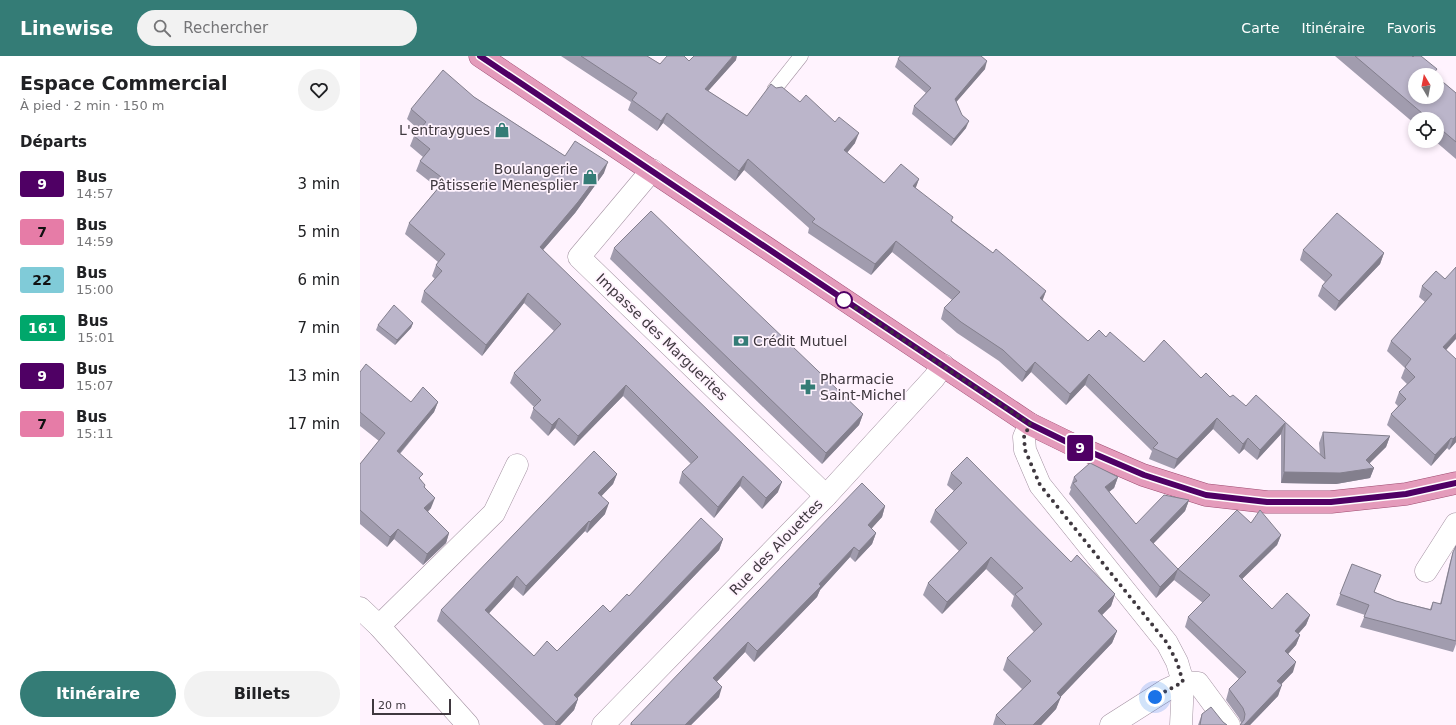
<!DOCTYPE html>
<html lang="fr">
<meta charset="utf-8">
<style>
:root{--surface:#fff;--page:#f2f2f2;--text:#202124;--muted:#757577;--accent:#347c76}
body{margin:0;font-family:"DejaVu Sans",sans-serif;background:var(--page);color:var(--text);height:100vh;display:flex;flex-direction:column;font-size:15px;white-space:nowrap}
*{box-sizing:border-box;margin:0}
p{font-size:13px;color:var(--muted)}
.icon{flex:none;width:22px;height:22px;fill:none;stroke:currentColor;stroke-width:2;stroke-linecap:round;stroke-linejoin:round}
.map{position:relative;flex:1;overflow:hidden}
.side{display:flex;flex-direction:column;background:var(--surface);width:360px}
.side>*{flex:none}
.badge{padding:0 8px;border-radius:3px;font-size:14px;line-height:26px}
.needle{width:26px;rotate:350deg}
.tools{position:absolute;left:1048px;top:12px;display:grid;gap:8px}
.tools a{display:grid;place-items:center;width:36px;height:36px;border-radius:50%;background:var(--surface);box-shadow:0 2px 6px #0003;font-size:20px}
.scale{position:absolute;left:12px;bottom:10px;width:79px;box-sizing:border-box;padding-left:4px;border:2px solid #3f383f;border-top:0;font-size:11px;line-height:14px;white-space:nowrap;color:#3f383f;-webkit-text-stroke:3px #fff3fe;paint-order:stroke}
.you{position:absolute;width:20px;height:20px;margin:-10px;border:3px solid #fff;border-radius:50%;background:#1a73e8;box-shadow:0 0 0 6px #1a73e833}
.map>.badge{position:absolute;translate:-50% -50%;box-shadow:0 0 0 2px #fff}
h2{padding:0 20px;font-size:15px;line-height:36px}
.round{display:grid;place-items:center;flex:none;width:42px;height:42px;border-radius:21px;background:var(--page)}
.head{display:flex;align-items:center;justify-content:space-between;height:68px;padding:0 20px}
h1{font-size:19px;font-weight:800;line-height:30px}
.button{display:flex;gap:8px;margin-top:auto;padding:8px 20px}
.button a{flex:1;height:46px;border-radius:24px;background:var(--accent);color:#fff;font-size:16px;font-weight:800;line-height:46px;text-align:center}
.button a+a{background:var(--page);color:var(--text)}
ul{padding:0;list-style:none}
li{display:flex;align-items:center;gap:12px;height:48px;padding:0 20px}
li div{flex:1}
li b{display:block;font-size:15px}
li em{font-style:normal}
li .badge{min-width:44px;font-weight:700;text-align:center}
header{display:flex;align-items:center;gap:24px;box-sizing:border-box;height:56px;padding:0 20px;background:var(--accent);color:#fff}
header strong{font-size:19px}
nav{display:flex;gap:22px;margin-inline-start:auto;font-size:14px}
.search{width:280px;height:36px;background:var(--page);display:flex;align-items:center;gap:10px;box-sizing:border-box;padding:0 14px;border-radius:22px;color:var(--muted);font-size:15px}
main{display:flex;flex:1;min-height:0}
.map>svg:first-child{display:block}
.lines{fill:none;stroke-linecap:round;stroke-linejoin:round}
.service-casing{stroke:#a391a1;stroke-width:15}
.minor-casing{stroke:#a391a1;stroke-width:23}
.primary-casing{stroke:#9f4d72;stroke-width:23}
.service{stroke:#fff;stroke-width:14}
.minor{stroke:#fff;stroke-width:22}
.primary{stroke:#e49bbb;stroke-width:22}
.wall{fill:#a19cae}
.shaded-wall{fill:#837f8d}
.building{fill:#bbb5ca;stroke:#837f8d}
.line-casing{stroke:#fff;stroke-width:9}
.line{stroke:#4f0064;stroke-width:6}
.walk{stroke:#3f383f;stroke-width:4;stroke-dasharray:0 7.2}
.stop-dot{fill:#fff;stroke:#4f0064;stroke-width:2}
.labels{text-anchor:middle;stroke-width:3.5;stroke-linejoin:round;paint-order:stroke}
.poi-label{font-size:14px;fill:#3f383f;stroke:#fff3fe;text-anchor:end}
.street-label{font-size:14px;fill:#3f383f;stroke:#fff3fe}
</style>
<header>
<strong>Linewise</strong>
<div class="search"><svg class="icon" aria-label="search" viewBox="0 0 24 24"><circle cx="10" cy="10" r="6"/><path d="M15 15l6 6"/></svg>Rechercher</div>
<nav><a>Carte</a><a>Itinéraire</a><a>Favoris</a></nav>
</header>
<main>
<section class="side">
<div class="head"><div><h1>Espace Commercial</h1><p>À pied · 2 min · 150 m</p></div><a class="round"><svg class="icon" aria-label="heart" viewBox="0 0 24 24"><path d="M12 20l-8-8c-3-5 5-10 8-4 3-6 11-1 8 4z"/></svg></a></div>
<h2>Départs</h2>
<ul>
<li><span class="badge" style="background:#4f0064;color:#fff">9</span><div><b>Bus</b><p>14:57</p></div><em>3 min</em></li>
<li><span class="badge" style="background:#e67ca7;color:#111">7</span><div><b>Bus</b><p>14:59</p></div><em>5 min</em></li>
<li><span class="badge" style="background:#80cbd8;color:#111">22</span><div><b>Bus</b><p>15:00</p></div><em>6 min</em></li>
<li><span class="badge" style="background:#00a76b;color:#fff">161</span><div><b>Bus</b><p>15:01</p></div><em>7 min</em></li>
<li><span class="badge" style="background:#4f0064;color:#fff">9</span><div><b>Bus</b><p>15:07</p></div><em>13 min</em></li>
<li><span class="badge" style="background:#e67ca7;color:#111">7</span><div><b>Bus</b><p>15:11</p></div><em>17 min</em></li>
</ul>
<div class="button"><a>Itinéraire</a><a>Billets</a></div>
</section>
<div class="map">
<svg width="1096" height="669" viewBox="0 0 1096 669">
<rect width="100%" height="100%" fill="#fff3fe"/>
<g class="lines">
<g class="service-casing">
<polyline id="service" points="414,34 441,0"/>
</g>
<g class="minor-casing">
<g id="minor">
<polyline points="292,114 219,201 466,440"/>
<polyline points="670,368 664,381 665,394 680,429 807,587 817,606 823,626 821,669"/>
<polyline points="1066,515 1096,468"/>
<polyline points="0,552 19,570 108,669"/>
<polyline points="19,570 134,457 157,409"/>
<polyline points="243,669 466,440 574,322 583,309"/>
<polyline points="751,669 806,634 823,626 838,627 869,669"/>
</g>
</g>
<g class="primary-casing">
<polyline id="primary" points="120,0 670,368 709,387 783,419 846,439 907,446 971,446 1046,438 1096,427"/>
</g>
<use href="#service" class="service"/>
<use href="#minor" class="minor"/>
<use href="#primary" class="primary"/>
</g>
<g class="wall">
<polygon points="201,0 287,0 300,8 329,5 376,4 348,35 387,60 416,32 440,46 495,87 487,97 524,127 559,123 555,132 592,165 633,197 686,235 682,244 728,285 746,281 784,306 841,322 870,341 886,350 896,339 960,399 959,387 963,376 1030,380 1026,391 1009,407 1014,412 1010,422 976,428 921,427 921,378 897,404 884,393 879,398 853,373 814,413 789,403 792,395 725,329 706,349 671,316 662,326 639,305 597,277 581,263 584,252 592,244 532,196 511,219 448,177 449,172 384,114 375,125 303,67 297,75 268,54 271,46"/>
<polygon points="975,0 1052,0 1096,37 1096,103 1075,85 1077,85 1077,63 1055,63 1055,68"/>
<polygon points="538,3 625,13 596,46 606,72 591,90 552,58 554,50 566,37 535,11"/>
<polygon points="114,41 205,100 244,117 215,157 183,194 418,436 402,453 380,430 354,462 319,427 322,416 331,408 263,340 214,390 195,372 188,380 170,362 174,351 150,327 154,317 194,275 164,247 122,300 61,246 64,235 75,223 72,220 76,209 78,206 45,178 49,167 78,132 56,115 60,105 63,101 50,90 54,80 59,74 47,63 51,53"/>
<polygon points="254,192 503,358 499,369 462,408 250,203"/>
<polygon points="943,194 1024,197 1020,208 975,255 958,240 962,230 965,226 940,204"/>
<polygon points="1076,215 1086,294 1096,303 1096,386 1089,394 1087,392 1071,410 1027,369 1031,358 1038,350 1035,347 1039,336 1047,328 1041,322 1045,312 1027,295 1031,285 1065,246 1059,241 1062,230"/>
<polygon points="53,267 51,272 35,289 16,274 18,269"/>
<polygon points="0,316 51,346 78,346 74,356 40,398 61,424 65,431 71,452 68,456 89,477 86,487 63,509 34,483 27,491 0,468 0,408 19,385 0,370"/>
<polygon points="591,417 711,506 755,538 751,550 742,559 757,575 752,587 700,641 696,653 681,669 633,669 636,659 662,633 643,614 647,602 674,576 651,550 654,540 626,513 582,558 563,539 568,527 599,495 570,466 575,454 594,435 587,429"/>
<polygon points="257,418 253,428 241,440 245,458 227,477 225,475 163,540 153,531 129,557 174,600 197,595 250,556 269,540 363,483 359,494 217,642 218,643 214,654 200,669 184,669 77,565 81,554"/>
<polygon points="714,421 758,421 754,432 749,436 776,468 829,444 825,455 793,488 818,513 891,467 921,479 917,489 882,523 912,553 950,559 946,569 938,578 940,579 936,589 928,598 933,616 921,628 918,640 890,669 880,669 881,667 879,662 866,644 869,633 879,623 825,571 828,561 843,547 814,524 796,542 709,438 711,433 710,432"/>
<polygon points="525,450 522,461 511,472 516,477 512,488 495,506 490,501 460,534 457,541 394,606 385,596 357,625 359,641 331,669 270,669 271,667"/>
<polygon points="1093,496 1096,588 1093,596 1000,571 1005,559 976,549 992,508 1015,536 1036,545 1070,553 1073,546 1080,548 1090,506"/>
<polygon points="842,658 863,666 867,669 838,669"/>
</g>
<g class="shaded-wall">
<polygon points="373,0 377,0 376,4 341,43 345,33"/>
<polygon points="627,5 625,13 592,51 595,43"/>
<polygon points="307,57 303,67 297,75 301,65"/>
<polygon points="609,65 606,72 591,90 594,83"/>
<polygon points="499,77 495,87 480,105 484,94"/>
<polygon points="388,103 384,114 375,125 379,115"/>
<polygon points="248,106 244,117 215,157 176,202 180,191"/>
<polygon points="559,123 555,134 553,130"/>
<polygon points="536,185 532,196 511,219 515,208"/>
<polygon points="1024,197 1020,208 975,255 979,245"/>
<polygon points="686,235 682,246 680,242"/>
<polygon points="168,237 164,247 122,300 126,289"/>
<polygon points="53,267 51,272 35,289 37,284"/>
<polygon points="1096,277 1096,283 1079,302 1083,291"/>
<polygon points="675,306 671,316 662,326 666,316"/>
<polygon points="729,318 725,329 706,349 710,338"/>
<polygon points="266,329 263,340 214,390 218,380"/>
<polygon points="78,346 74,356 33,405 37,395"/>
<polygon points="503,358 499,369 462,408 466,397"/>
<polygon points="199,362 195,372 188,380 192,369"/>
<polygon points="857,362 853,373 814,413 817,403"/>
<polygon points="925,367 921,378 897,404 900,394"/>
<polygon points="1030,380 1026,391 1003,414 1014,412 1010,422 976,428 921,427 924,416 1006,404"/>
<polygon points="1096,380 1096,386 1089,394 1093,383"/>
<polygon points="888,382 884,393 879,398 883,388"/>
<polygon points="1091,382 1087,392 1071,410 1075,399"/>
<polygon points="257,418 253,428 234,448 238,437"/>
<polygon points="383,420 380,430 354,462 358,451"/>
<polygon points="758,421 754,432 741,442 745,431"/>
<polygon points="422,426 418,436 402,453 406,442"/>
<polygon points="75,442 71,452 60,463 64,452"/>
<polygon points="829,444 825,455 786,495 790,484"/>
<polygon points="249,447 245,458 227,477 230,466"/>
<polygon points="525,450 522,461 505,480 508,469"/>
<polygon points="229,465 225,475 163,540 166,530"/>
<polygon points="38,473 34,483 27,491 30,481"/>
<polygon points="89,477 86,487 63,509 67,498"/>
<polygon points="516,477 512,488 495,506 499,495"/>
<polygon points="921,479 917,489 875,530 879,520"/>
<polygon points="363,483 359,494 210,650 214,639"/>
<polygon points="494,491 490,501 460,534 457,541 394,606 397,595"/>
<polygon points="631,501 626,513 582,558 587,546"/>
<polygon points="818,513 814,524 796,542 800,531"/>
<polygon points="157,520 153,531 122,565 125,554"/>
<polygon points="755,538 751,550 734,567 738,555"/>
<polygon points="950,559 946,569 932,585 935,575"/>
<polygon points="757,575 752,587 693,649 697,637"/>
<polygon points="940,579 936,589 921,606 925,595"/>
<polygon points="388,586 385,596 350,633 353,622"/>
<polygon points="936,606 933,616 914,636 917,625"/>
<polygon points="922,629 918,640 890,669 884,669"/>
<polygon points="362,631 359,641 331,669 325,669"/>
<polygon points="701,641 696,653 681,669 673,669"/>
<polygon points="218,643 214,654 200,669 195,669 196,666"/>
</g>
<g class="building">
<polygon points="221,0 287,0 300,8 307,0 324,0 329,5 334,0 373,0 345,33 387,60 411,28 416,32 422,31 440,46 446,39 475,66 479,61 499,77 484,94 524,127 541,108 559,123 553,130 593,161 591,165 633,197 636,193 686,235 680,242 728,285 739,274 746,281 750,276 784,306 804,284 841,322 846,317 870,341 873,339 886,350 896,339 965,403 963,376 1030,380 1006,404 1014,412 980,417 924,416 925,367 900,394 888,382 883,388 857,362 817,403 793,392 798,387 729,318 710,338 675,306 666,316 643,294 601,266 584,252 600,236 536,185 515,208 452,166 455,163 388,103 379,115 307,57 301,65 272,44 277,37"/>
<polygon points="540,0 621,0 627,5 595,43 602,59 609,65 594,83 554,50 571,32 538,3"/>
<polygon points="995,0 1052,0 1053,1 1054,0 1061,0 1077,13 1073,18 1075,19 1055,19 1055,41 1077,41 1077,21 1096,37 1096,86 1077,70 1077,63 1069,63"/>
<polygon points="83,14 114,41 205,100 215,85 248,106 218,146 180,191 422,426 406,442 383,420 358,451 322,416 338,401 266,329 218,380 199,362 192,369 173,352 181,344 154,317 201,268 168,237 126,289 64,235 82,215 76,209 85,198 49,167 85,124 60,105 70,93 54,80 66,66 51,53"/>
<polygon points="291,155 503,358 466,397 254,192"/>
<polygon points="977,157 1024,197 979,245 962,230 972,219 943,194"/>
<polygon points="1096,211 1096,277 1083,291 1096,303 1096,380 1093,383 1091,382 1075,399 1031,358 1046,343 1039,336 1055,321 1045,311 1051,303 1031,285 1072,238 1062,230 1076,215 1085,223"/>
<polygon points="34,249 53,267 37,284 18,269"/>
<polygon points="6,308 51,346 63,331 78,346 37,395 63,418 59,422 65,429 64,431 75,442 64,452 89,477 67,498 38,473 30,481 0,454 0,408 25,377 0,356 0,316"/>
<polygon points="234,395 257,418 238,437 249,447 230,466 229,465 166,530 157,520 125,554 174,600 187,585 197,595 243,549 250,556 267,538 269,540 341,462 363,483 214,639 218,643 196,666 81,554"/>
<polygon points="607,401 711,506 717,499 755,538 738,555 757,575 697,637 701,641 673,669 646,669 636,659 671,625 647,602 682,568 655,538 663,532 631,501 587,546 568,527 607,487 575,454 602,427 591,417"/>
<polygon points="730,407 758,421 745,431 776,468 804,439 829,444 790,484 818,513 800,531 713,427 717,425 714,421"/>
<polygon points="502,427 525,450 508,469 516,477 499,495 494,491 459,528 461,530 397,595 388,586 353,622 362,631 325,669 272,669 271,667"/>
<polygon points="877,454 891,467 900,454 921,479 879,520 912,553 927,537 950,559 935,575 940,579 925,595 936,606 917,625 922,629 884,669 880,669 884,664 885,658 883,652 869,633 886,616 828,561 850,539 818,513"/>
<polygon points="1096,490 1096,585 1004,561 1009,549 980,538 992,508 1021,519 1014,536 1036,545 1071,554 1073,546 1081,548 1093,496"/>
<polygon points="851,651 863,666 867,669 840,669 842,658"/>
</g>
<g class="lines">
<g class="line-casing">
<polyline id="line" points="120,0 670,368 709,387 784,419 846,439 907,446 971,446 1046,438 1096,427"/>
</g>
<use href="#line" class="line"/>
<polyline class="walk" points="484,244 481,242 670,368 664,381 665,394 680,429 807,587 817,606 823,626 795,641"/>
</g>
<defs>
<g id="shop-bare" transform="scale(1.2)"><path d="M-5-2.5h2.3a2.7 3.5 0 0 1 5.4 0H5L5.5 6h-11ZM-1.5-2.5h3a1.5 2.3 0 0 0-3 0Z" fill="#347c76" stroke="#fff3fe" stroke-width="2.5" paint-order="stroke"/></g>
<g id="bank-bare" transform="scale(1.2)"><path d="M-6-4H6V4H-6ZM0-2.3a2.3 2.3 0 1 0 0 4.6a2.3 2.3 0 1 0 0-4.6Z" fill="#347c76" stroke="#fff3fe" stroke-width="2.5" paint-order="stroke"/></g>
<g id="pharmacy-bare" transform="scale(1.2)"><path d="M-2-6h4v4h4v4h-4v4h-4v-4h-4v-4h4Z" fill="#347c76" stroke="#fff3fe" stroke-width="2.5" paint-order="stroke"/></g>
</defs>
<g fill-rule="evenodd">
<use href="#shop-bare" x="142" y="74"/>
<use href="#shop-bare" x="230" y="121"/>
<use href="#bank-bare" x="381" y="285"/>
<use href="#pharmacy-bare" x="448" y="331"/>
</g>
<circle class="stop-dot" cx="484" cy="244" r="8"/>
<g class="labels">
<g class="poi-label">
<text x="130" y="79">L'entraygues</text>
<text x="218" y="118">Boulangerie<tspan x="218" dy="16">Pâtisserie Menesplier</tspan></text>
<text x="393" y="290" text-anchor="start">Crédit Mutuel</text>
<text x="460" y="328" text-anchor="start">Pharmacie<tspan x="460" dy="16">Saint-Michel</tspan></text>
</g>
<g class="street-label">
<text transform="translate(302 281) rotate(44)" y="5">Impasse des Marguerites</text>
<text transform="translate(416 491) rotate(-46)" y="5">Rue des Alouettes</text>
</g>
</g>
</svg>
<div class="tools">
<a><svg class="needle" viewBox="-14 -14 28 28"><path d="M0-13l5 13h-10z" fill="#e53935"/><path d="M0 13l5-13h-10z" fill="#757577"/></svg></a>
<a><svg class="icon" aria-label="locate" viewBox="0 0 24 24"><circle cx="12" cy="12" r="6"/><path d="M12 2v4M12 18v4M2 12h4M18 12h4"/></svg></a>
</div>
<div class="scale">20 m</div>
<div class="you" style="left:795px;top:641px"></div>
<b class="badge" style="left:720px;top:392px;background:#4f0064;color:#fff">9</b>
</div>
</main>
